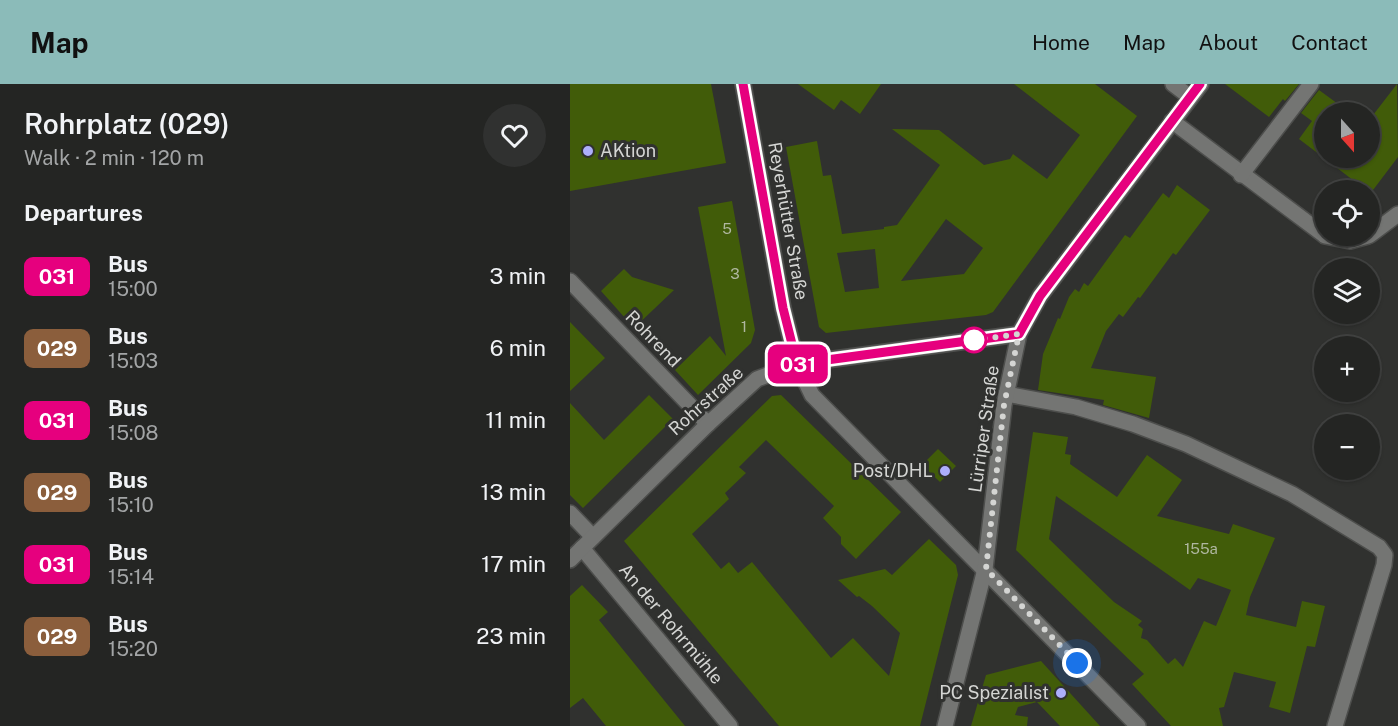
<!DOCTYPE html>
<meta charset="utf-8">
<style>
:root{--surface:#242523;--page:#303130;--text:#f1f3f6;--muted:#a3a5a6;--line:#414241;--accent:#8bbbb9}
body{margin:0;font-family:"Public Sans",sans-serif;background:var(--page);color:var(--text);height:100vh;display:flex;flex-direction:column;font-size:22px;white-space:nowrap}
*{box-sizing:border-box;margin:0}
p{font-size:20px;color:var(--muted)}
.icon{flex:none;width:33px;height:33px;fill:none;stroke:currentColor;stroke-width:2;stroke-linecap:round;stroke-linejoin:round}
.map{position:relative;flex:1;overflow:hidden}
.drawer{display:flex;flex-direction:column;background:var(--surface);width:570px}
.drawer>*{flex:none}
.badge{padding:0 12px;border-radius:9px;font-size:21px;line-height:39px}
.needle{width:39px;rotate:159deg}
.buttons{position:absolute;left:744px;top:18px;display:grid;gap:12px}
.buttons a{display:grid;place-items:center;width:66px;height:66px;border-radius:50%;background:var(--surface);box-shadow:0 2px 4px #0004,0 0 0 2px var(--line);font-size:30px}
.you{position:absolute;width:30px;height:30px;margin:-15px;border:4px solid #fff;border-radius:50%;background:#1a73e8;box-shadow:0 0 0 9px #1a73e833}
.map>.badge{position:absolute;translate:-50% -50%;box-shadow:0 0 0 3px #fff}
h2{padding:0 24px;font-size:22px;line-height:54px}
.round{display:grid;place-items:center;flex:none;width:63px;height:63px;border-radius:32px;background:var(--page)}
.headline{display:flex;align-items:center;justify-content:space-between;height:102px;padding:0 24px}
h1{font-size:28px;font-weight:600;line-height:45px}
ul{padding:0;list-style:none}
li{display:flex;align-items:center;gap:18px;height:72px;padding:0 24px}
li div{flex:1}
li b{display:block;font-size:22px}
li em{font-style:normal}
li .badge{min-width:66px;font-weight:700;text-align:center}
header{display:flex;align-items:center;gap:36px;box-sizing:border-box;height:84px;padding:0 30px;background:var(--accent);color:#111}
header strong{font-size:28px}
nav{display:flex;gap:33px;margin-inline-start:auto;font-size:21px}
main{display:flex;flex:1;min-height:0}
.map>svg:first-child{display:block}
.building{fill:#415c09;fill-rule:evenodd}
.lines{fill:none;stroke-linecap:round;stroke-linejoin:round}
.minor-casing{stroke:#4d4e4c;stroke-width:18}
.minor{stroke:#747573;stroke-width:15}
.line-casing{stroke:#fff;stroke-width:14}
.line{stroke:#e6007e;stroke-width:9}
.walk{stroke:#d4d5d3;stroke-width:6;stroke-dasharray:0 10.8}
.poi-dot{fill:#adaffb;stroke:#30312f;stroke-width:2}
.stop-dot{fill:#fff;stroke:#e6007e;stroke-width:3}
.labels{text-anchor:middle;stroke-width:6;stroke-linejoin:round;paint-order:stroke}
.number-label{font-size:15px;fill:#afb7a0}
.poi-label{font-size:18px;fill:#d4d5d3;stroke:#30312f;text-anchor:end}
.street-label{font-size:18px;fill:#d4d5d3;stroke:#30312f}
</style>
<header>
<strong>Map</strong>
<nav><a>Home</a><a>Map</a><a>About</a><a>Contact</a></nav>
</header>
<main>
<section class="drawer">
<div class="headline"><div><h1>Rohrplatz (029)</h1><p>Walk · 2 min · 120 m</p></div><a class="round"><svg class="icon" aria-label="heart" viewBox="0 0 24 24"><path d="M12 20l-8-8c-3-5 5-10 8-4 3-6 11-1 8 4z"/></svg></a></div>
<h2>Departures</h2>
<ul>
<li><span class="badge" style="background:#e6007e;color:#fff">031</span><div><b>Bus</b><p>15:00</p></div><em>3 min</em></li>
<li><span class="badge" style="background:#8b5e3c;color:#fff">029</span><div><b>Bus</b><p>15:03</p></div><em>6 min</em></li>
<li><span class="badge" style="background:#e6007e;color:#fff">031</span><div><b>Bus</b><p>15:08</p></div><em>11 min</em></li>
<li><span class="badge" style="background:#8b5e3c;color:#fff">029</span><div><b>Bus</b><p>15:10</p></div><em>13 min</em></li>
<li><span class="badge" style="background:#e6007e;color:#fff">031</span><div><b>Bus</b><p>15:14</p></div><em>17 min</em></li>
<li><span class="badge" style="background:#8b5e3c;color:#fff">029</span><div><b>Bus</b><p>15:20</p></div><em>23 min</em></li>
</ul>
</section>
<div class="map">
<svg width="828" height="642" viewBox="0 0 828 642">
<rect width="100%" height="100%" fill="#30312f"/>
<g class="building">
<polygon points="0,0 141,0 156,79 0,107"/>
<polygon points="228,0 311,0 290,30 271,16 264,26"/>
<path d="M 444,0 L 525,0 L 567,32 L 423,228 L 416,231 L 256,249 L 249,243 L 216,63 L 247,57 L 253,92 L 261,91 L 272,150 L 314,145 L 314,143 L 327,141 L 370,81 L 322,45 L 369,46 L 414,81 L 440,75 L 443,70 L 477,95 L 510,51 ZM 376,135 L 413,164 L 394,190 L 331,197 ZM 305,165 L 309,204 L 275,208 L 267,169 Z"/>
<polygon points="655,0 729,0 715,17 713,15 699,33"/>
<polygon points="827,0 828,73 800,110 800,106 796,106 729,55 742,37 731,29 749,6 779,28 754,28 754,74 800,74 800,35"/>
<polygon points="607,101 640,126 606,171 603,169 570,214 568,213 553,233 549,230 536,247 521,284 586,293 579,334 533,321 534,316 468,306 473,270 488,234 490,235 499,213 505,205 509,208 514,199 518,202 555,151 560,154 593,109 599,114"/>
<polygon points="162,117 185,246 181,259 128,311 105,286 140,252 156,272 128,123"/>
<polygon points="54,185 62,193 104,206 64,244 31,207"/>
<polygon points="0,238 35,274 0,307"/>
<polygon points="79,311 103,335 13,424 0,411 0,319 34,356"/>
<polygon points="211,311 331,428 286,475 271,460 271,453 253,434 264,422 196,356 169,383 176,389 155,409 159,415 122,450 151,485 159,478 168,489 182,478 261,574 283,554 319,592 330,549 302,522 289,512 287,513 268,496 315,485 322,491 359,455 386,481 388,491 350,642 209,642 54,457 202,312"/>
<path d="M 463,348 L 498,353 L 495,370 L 501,371 L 500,380 L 547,413 L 577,371 L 612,396 L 587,432 L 659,450 L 663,440 L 705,454 L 680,513 L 676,531 L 726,543 L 732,517 L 755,522 L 745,563 L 737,562 L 720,629 L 699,623 L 706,598 L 664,588 L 654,623 L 649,624 L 653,642 L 601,642 L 562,600 L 574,590 L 446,466 ZM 486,412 L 620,506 L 628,494 L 661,506 L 646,542 L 634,537 L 613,583 L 605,574 L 598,580 L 577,556 L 571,554 L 573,545 L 568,541 L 572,537 L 544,518 L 479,455 Z"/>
<polygon points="368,365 386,382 370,398 352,381"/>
<polygon points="12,501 38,528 29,536 115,642 36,642 13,614 0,624 0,512"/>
<polygon points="471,577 530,642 490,642 467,618 448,623 445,631 458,633 457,642 401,642 416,591"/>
</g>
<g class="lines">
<g class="minor-casing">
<g id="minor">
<polyline points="173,0 213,224 227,280 242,311 568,642"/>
<polyline points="603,0 620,13"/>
<polyline points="602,37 754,151"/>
<polyline points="671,91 741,0"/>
<polyline points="800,151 828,130"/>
<polyline points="755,152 780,157 798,152"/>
<polyline points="0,197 138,340"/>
<polyline points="436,310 506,323 563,340 616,360 722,410 809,463 815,471 814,481 765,642"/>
<polyline points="0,429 23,453"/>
<polyline points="12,464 160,642"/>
<polyline points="0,476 138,340 187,295 227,280 449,250"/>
<polyline points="375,642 415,485 434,321 449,250 470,212 631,0"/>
</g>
</g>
<use href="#minor" class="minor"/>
</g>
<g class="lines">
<g class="line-casing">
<polyline id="line" points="173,0 213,224 227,280 449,250 470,212 630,0"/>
</g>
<use href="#line" class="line"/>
<polyline class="walk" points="404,256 449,250 434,321 416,485 507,579"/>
</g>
<g class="poi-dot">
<circle cx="18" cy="67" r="6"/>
<circle cx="375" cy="387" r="6"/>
<circle cx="491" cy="609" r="6"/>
</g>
<circle class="stop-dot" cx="404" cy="256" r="12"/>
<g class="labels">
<g class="number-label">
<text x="157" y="150">5</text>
<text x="165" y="195">3</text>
<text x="174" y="248">1</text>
<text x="631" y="470">155a</text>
</g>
<g class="poi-label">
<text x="30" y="73" text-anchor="start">AKtion</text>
<text x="363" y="393">Post/DHL</text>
<text x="479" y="615">PC Spezialist</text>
</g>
<g class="street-label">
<text transform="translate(218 137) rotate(80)" y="6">Reyerhütter Straße</text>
<text transform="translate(83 255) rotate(46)" y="6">Rohrend</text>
<text transform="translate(136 317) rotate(-42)" y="6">Rohrstraße</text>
<text transform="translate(414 345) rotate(-82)" y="6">Lürriper Straße</text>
<text transform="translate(101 540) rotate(50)" y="6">An der Rohrmühle</text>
</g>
</g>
</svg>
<div class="buttons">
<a><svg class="needle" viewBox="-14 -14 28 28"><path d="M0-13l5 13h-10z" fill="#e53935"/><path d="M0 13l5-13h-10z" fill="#a3a5a6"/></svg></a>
<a><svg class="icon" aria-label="locate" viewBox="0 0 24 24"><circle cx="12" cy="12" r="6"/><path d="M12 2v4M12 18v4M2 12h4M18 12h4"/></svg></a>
<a><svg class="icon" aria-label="layers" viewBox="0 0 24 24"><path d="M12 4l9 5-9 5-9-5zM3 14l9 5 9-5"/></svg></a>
<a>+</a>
<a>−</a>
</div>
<div class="you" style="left:507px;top:579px"></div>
<b class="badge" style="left:228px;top:280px;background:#e6007e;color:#fff">031</b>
</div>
</main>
